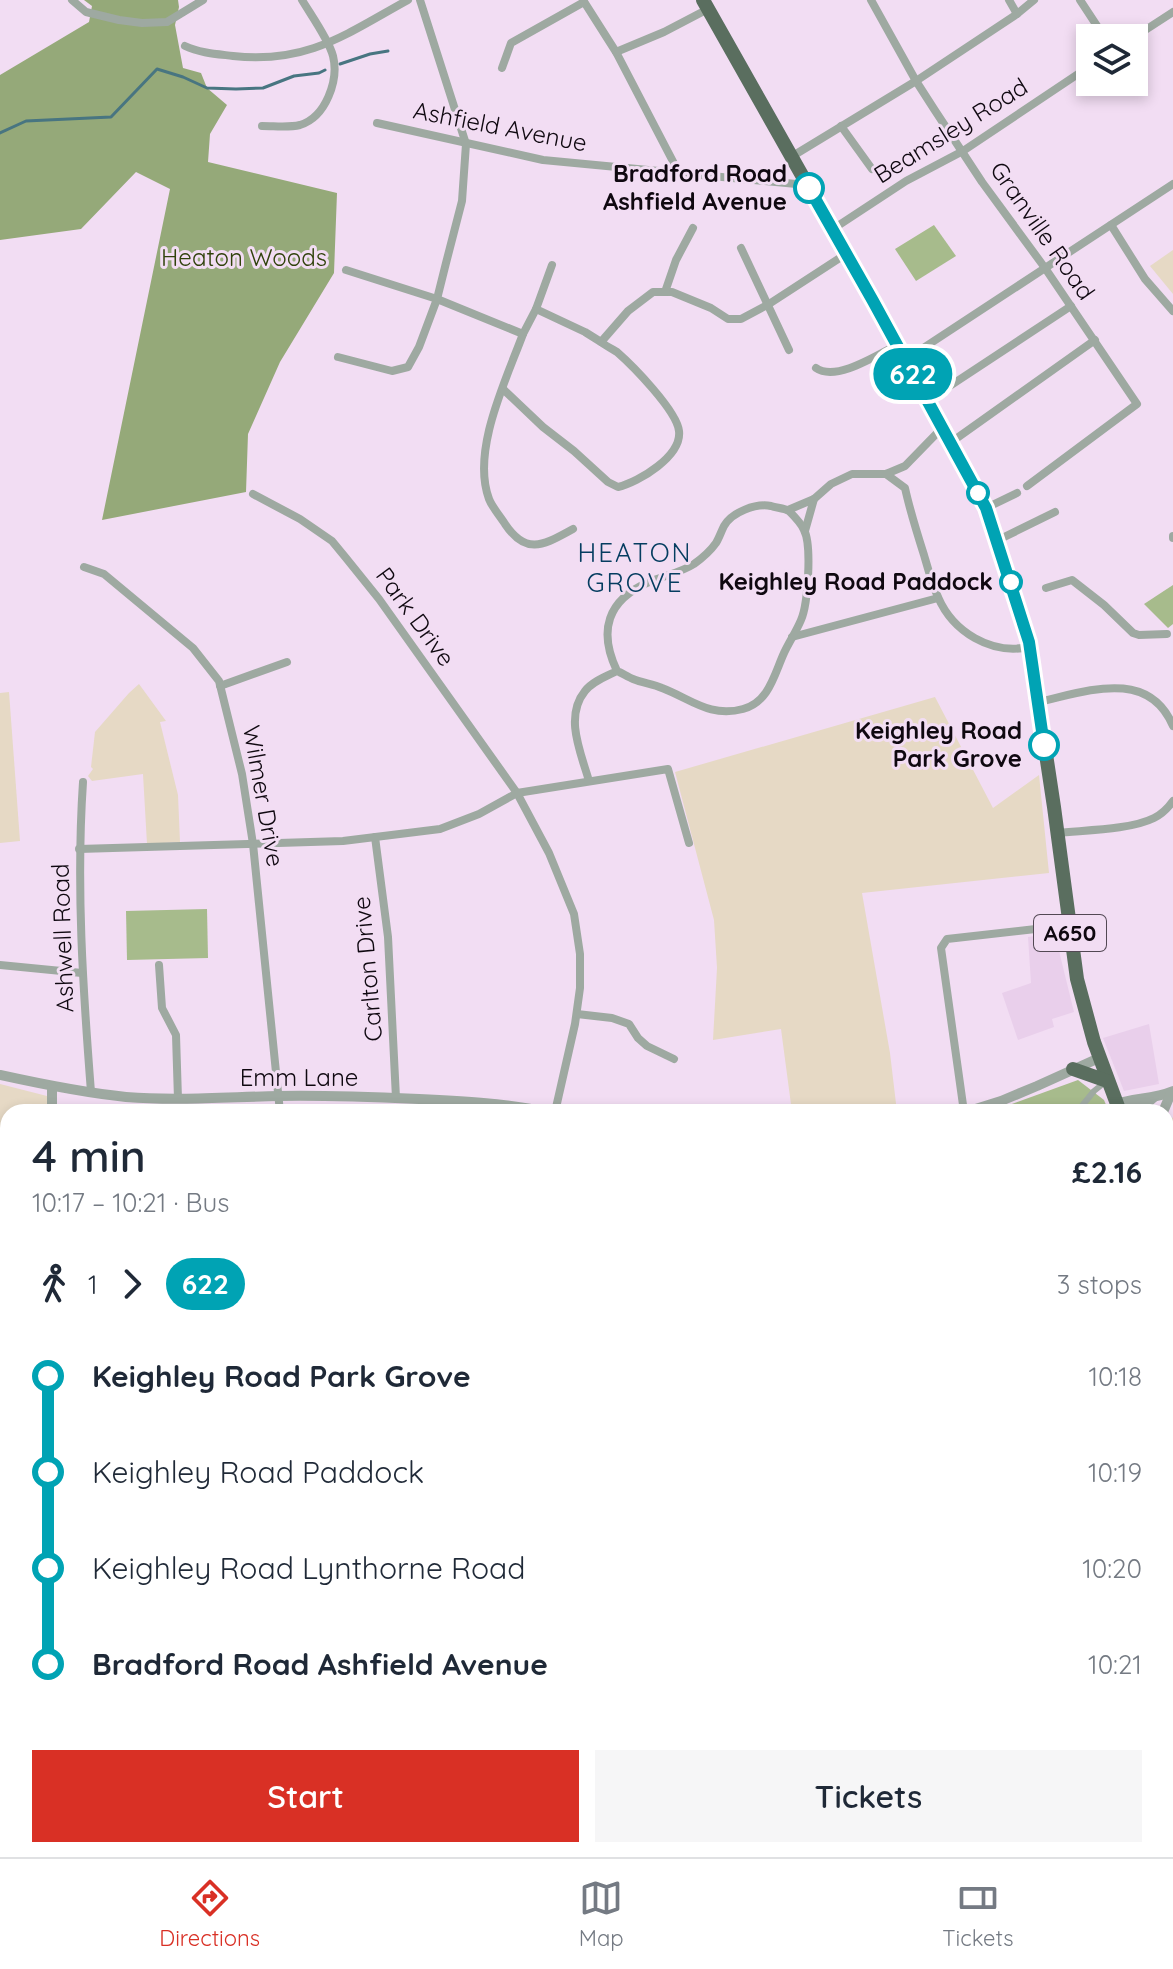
<!DOCTYPE html>
<meta charset="utf-8">
<style>
:root{--surface:#fff;--page:#f6f6f7;--text:#1f2937;--muted:#747a83;--line:#e0e1e3;--accent:#d93025}
body{margin:0;font-family:Quicksand,sans-serif;background:var(--page);color:var(--text);height:100vh;display:flex;flex-direction:column;font-size:30px;white-space:nowrap}
*{box-sizing:border-box;margin:0}
p{font-size:26px;color:var(--muted)}
.icon{flex:none;width:44px;height:44px;fill:none;stroke:currentColor;stroke-width:2;stroke-linecap:round;stroke-linejoin:round}
.map{position:relative;flex:1;overflow:hidden}
.sheet{position:absolute;left:0px;top:1104px;width:1174px;height:754px;display:flex;flex-direction:column;background:var(--surface);border-radius:24px 24px 0 0;box-shadow:0 4px 12px #0003}
.sheet>*{flex:none}
.badge{padding:0 16px;border-radius:26px;font-size:28px;line-height:52px}
.buttons{position:absolute;left:1076px;top:24px;display:grid;gap:16px}
.buttons a{display:grid;place-items:center;width:72px;height:72px;border-radius:0px;background:var(--surface);box-shadow:0 4px 12px #0003;font-size:40px}
.map>.badge{position:absolute;translate:-50% -50%;box-shadow:0 0 0 4px #fff}
.legs{display:flex;align-items:center;gap:12px;height:88px;padding:0 32px;font-size:26px}
.legs p{margin-inline-start:auto}
.headline{display:flex;align-items:center;justify-content:space-between;height:136px;padding:0 32px}
h1{font-size:44px;font-weight:600;line-height:60px}
.button{display:flex;gap:16px;margin-top:auto;padding:16px 32px}
.button a{flex:1;height:92px;border-radius:0px;background:var(--accent);color:#fff;font-size:32px;font-weight:600;line-height:92px;text-align:center}
.button a+a{background:var(--page);color:var(--text)}
ul{padding:0 32px;list-style:none}
li{display:flex;align-items:center;gap:28px;height:96px;font-size:30px}
li i{display:grid;place-items:center;width:12px;height:100%;margin:0 10px;background:currentColor}
li i::after{content:'';width:20px;height:20px;margin:-10px;border:6px solid;border-radius:50%;background:var(--surface)}
li p{margin-inline-start:auto}
li:first-child i{background:linear-gradient(#0000 50%,currentColor 0)}
li:last-child i{background:linear-gradient(currentColor 50%,#0000 0)}
.tabs{display:flex;justify-content:space-around;align-items:center;height:112px;border-top:2px solid var(--line);background:var(--surface);font-size:22px;color:var(--muted)}
.tabs a{display:grid;justify-items:center;gap:4px}
.tabs .selected{color:var(--accent)}
.map>svg:first-child{display:block}
.built{fill:#e9cfeb}
.education{fill:#e6d9c5}
.green{fill:#a7bb8c}
.forest{fill:#95a979}
.lines{fill:none;stroke-linecap:round;stroke-linejoin:round}
.stream{stroke:#487581;stroke-width:3}
.pedestrian{stroke:#9ea9a1;stroke-width:6}
.minor{stroke:#9ea9a1;stroke-width:8}
.tertiary{stroke:#9ea9a1;stroke-width:10}
.trunk{stroke:#5a6e5f;stroke-width:14}
.line-1-casing{stroke:#fff;stroke-width:18}
.line-1{stroke:#00a3b4;stroke-width:12}
.stop-1-dot{fill:#fff;stroke:#00a3b4;stroke-width:4}
.labels{text-anchor:middle;stroke-width:6;stroke-linejoin:round;paint-order:stroke}
.shield{fill:#f2ddf3;stroke:#534854;stroke-width:2}
.shield-label{font-size:22px;font-weight:bold;fill:#0f0810}
.street-label{font-size:24px;fill:#0f0810;stroke:#f2ddf3}
.stop-label{font-size:24px;font-weight:bold;fill:#0f0810;stroke:#f2ddf3;text-anchor:end}
.park-label{font-size:24px;fill:#30420b;stroke:#f2ddf3}
.neighbourhood-label{font-size:26px;letter-spacing:2px;fill:#053d60;stroke:#f2ddf3}
</style>
<div class="map">
<svg width="1173" height="1857" viewBox="0 0 1173 1857">
<rect width="100%" height="100%" fill="#f2ddf3"/>
<g class="built">
<polygon points="1057,933 1060,955 1074,1012 1052,1019 1054,1027 1018,1040 1002,993 1031,983 1028,937"/>
<polygon points="1149,1024 1159,1084 1124,1091 1103,1038"/>
</g>
<g class="education">
<polygon points="1173,250 1173,294 1150,266"/>
<polygon points="139,684 166,721 160,722 178,795 180,842 147,844 143,774 92,781 88,776 93,769 91,767 95,732 129,693"/>
<polygon points="9,692 20,841 0,843 0,693"/>
<polygon points="935,697 993,808 1039,775 1049,873 862,893 890,1053 897,1112 792,1112 781,1029 713,1040 717,968 714,920 675,772"/>
<polygon points="0,1084 47,1096 47,1112 8,1112 8,1534 0,1535"/>
<polygon points="1173,1117 1173,1189 1166,1178 1166,1128"/>
<polygon points="8,1702 8,1850 132,1850 104,1857 0,1857 0,1704"/>
</g>
<g class="green">
<polygon points="934,225 956,256 916,281 895,249"/>
<polygon points="1173,585 1173,624 1168,628 1144,604"/>
<polygon points="207,909 208,958 127,960 126,911"/>
<polygon points="1078,1080 1104,1100 1109,1112 990,1112"/>
<polygon points="0,1192 8,1192 8,1283 0,1282"/>
<polygon points="1166,1220 1173,1230 1173,1733 1166,1731"/>
<polygon points="8,1338 8,1412 0,1414 0,1339"/>
<polygon points="8,1443 8,1517 0,1518 0,1444"/>
<polygon points="0,1754 8,1754 8,1850 65,1850 58,1857 0,1857"/>
</g>
<polygon class="forest" points="84,0 178,0 179,7 175,25 183,68 201,73 207,88 227,105 210,134 208,162 337,193 334,273 280,362 248,434 246,492 102,520 170,189 136,172 81,229 0,240 0,75 89,22 92,6"/>
<g class="lines">
<g class="stream">
<polyline points="340,64 370,54 388,51"/>
<polyline points="0,133 26,121 111,117 157,69 183,77 207,88 236,89 263,88 294,76 319,73 325,70"/>
</g>
<g class="pedestrian">
<polyline points="1077,1112 1094,1091 1104,1083"/>
<polyline points="1166,1264 1173,1271"/>
<polyline points="1166,1703 1173,1706"/>
</g>
<g class="minor">
<polyline points="72,0 86,12 119,20 142,23 167,22 203,0"/>
<polyline points="583,0 616,52 679,173"/>
<polyline points="871,0 916,81 934,109 982,182 1045,268 1137,404 1027,486"/>
<polyline points="1009,0 1017,14"/>
<polyline points="1080,0 1105,38"/>
<polyline points="1133,38 1173,12"/>
<path d="M 185,46 C 200,53 217,54 233,56 C 308,64 346,34 408,0"/>
<polyline points="616,52 664,32 708,9"/>
<polyline points="502,68 511,43 584,2"/>
<polyline points="377,123 543,160 807,185"/>
<path d="M 262,126 C 275,126 288,128 300,125 C 326,117 339,80 333,56 C 329,40 311,15 302,0"/>
<polyline points="841,126 872,169"/>
<polyline points="791,157 916,81 1017,14 1034,0"/>
<polyline points="1111,225 1145,279 1173,311"/>
<polyline points="833,229 906,181 963,151 1090,66"/>
<polyline points="741,248 789,350"/>
<polyline points="346,270 437,299 523,334 536,309 585,332 601,342 628,311 653,292 672,292 711,308 728,319 741,319 769,304 846,254"/>
<polyline points="665,292 676,260 693,228"/>
<polyline points="536,309 552,265"/>
<path d="M 523,334 C 506,380 471,451 489,499 C 492,507 500,516 505,524 C 527,557 545,544 573,529"/>
<polyline points="338,357 392,371 408,367 419,347 437,299 446,263 462,201 466,144 420,0"/>
<polyline points="905,360 1173,184"/>
<path d="M 816,368 C 836,382 877,355 897,345"/>
<path d="M 503,389 L 543,427 L 574,451 L 608,482 L 618,487 C 639,482 682,456 679,431 C 677,411 633,366 617,352 C 612,349 606,346 601,342"/>
<polyline points="927,401 1071,306"/>
<polyline points="950,443 1095,340"/>
<path d="M 886,474 L 905,488 C 910,511 917,533 924,555 C 928,569 932,584 938,597 C 953,632 991,655 1029,647"/>
<polyline points="253,494 300,519 332,541 346,558 379,599 517,793 549,853 574,914 580,954 580,988 575,1024 555,1112"/>
<polyline points="986,508 1017,493"/>
<polyline points="788,510 814,499 831,484 852,474 886,474 905,466 942,428"/>
<polyline points="805,531 814,499"/>
<polyline points="1173,536 1173,538"/>
<polyline points="998,540 1055,512"/>
<polyline points="84,567 104,574 193,648 219,681 242,774 253,844 280,1112"/>
<polyline points="1046,588 1072,580 1104,605 1133,633 1139,635 1167,634"/>
<polyline points="792,637 938,598"/>
<polyline points="220,686 287,662"/>
<path d="M 1038,702 C 1085,692 1148,667 1173,726"/>
<path d="M 589,781 C 581,753 564,717 585,691 C 593,681 607,676 617,671 C 598,631 607,600 649,582 C 663,576 680,573 694,564 C 701,559 711,550 716,543 C 719,538 721,532 724,526 C 732,512 756,503 771,506 C 777,508 784,508 789,511 C 793,515 802,525 804,530 C 812,545 808,604 801,620 C 796,632 789,642 784,653 C 774,675 769,702 743,709 C 710,718 691,699 662,688 C 653,684 643,683 633,679 C 628,677 622,673 617,671"/>
<path d="M 83,782 C 76,886 83,989 91,1092"/>
<path d="M 1057,833 C 1085,830 1130,830 1154,818 C 1162,814 1168,808 1173,801"/>
<polyline points="375,837 388,937 396,1098"/>
<polyline points="79,849 343,841 440,829 479,814 517,793 668,769 689,843"/>
<polyline points="0,965 82,973"/>
<polyline points="159,965 162,1008 176,1035 178,1099"/>
<polyline points="577,1014 612,1018 629,1024 638,1038 647,1046 674,1059"/>
<polyline points="964,1112 941,948 947,939 1053,927"/>
<polyline points="0,1546 8,1545"/>
<polyline points="1166,1738 1173,1741"/>
<polyline points="628,1850 635,1857"/>
<polyline points="758,1850 761,1857"/>
<polyline points="832,1850 836,1857"/>
<polyline points="921,1850 924,1857"/>
<polyline points="992,1850 995,1857"/>
<polyline points="1135,1850 1138,1857"/>
<polyline points="149,1857 166,1850"/>
<polyline points="703,1857 711,1850"/>
<polyline points="949,1857 963,1850"/>
</g>
<g class="tertiary">
<path d="M 0,1075 C 41,1084 84,1093 126,1097 C 177,1101 228,1097 279,1096 C 326,1095 373,1097 419,1099 C 462,1101 505,1103 547,1112"/>
<polyline points="52,1086 52,1112"/>
<path d="M 1116,1104 C 1135,1098 1154,1099 1173,1091"/>
<polyline points="966,1112 1001,1101 1037,1086 1099,1058"/>
<polyline points="1129,1112 1144,1106 1154,1097"/>
<polyline points="1163,1112 1171,1093"/>
<polyline points="576,1850 582,1857"/>
</g>
<g class="trunk">
<polyline points="703,0 873,301 986,508 1029,642 1054,807 1077,979 1094,1042 1120,1112"/>
<polyline points="1073,1069 1107,1081"/>
<polyline points="1166,1199 1173,1210"/>
</g>
</g>
<g class="lines">
<g class="line-1-casing">
<polyline id="line-1" points="809,188 873,301 986,508 1029,642 1044,745"/>
</g>
<use href="#line-1" class="line-1"/>
</g>
<g class="stop-1-dot">
<circle cx="809" cy="188" r="14"/>
<circle cx="978" cy="493" r="10"/>
<circle cx="1011" cy="582" r="10"/>
<circle cx="1044" cy="745" r="14"/>
</g>
<g class="labels">
<rect class="shield" x="1034" y="915" width="72" height="36" rx="6"/>
<g class="shield-label">
<text x="1070" y="941">A650</text>
</g>
<g class="street-label">
<text transform="translate(500 127) rotate(11)" y="8">Ashfield Avenue</text>
<text transform="translate(951 131) rotate(-32)" y="8">Beamsley Road</text>
<text transform="translate(1042 231) rotate(55)" y="8">Granville Road</text>
<text transform="translate(415 617) rotate(54)" y="8">Park Drive</text>
<text transform="translate(263 796) rotate(80)" y="8">Wilmer Drive</text>
<text transform="translate(63 938) rotate(-92)" y="8">Ashwell Road</text>
<text transform="translate(368 969) rotate(-95)" y="8">Carlton Drive</text>
<text x="299" y="1086">Emm Lane</text>
</g>
<g class="stop-label">
<text x="787" y="182">Bradford Road<tspan x="787" dy="28">Ashfield Avenue</tspan></text>
<text x="993" y="590">Keighley Road Paddock</text>
<text x="1022" y="739">Keighley Road<tspan x="1022" dy="28">Park Grove</tspan></text>
</g>
<g class="park-label">
<text x="244" y="266">Heaton Woods</text>
</g>
<g class="neighbourhood-label">
<text x="635" y="562">HEATON<tspan x="635" dy="30">GROVE</tspan></text>
</g>
</g>
</svg>
<div class="buttons">
<a><svg class="icon" aria-label="layers" viewBox="0 0 24 24"><path d="M12 4l9 5-9 5-9-5zM3 14l9 5 9-5"/></svg></a>
</div>
<b class="badge" style="left:913px;top:374px;background:#00a3b4;color:#fff">622</b>
<section class="sheet">
<div class="headline"><div><h1>4 min</h1><p>10:17 – 10:21 · Bus</p></div><b>£2.16</b></div>
<div class="legs"><svg class="icon" aria-label="walk" viewBox="0 0 24 24"><circle cx="13" cy="4" r="2"/><path d="M13 8l-2 6 4 7M11 14l-3 7M7 12l3-4h3l4 4"/></svg>1<svg class="icon" aria-label="forward" viewBox="0 0 24 24"><path d="M9 5l7 7-7 7"/></svg><b class="badge" style="background:#00a3b4;color:#fff">622</b><p>3 stops</p></div>
<ul>
<li><i style="color:#00a3b4"></i><b>Keighley Road Park Grove</b><p>10:18</p></li>
<li><i style="color:#00a3b4"></i><span>Keighley Road Paddock</span><p>10:19</p></li>
<li><i style="color:#00a3b4"></i><span>Keighley Road Lynthorne Road</span><p>10:20</p></li>
<li><i style="color:#00a3b4"></i><b>Bradford Road Ashfield Avenue</b><p>10:21</p></li>
</ul>
<div class="button"><a>Start</a><a>Tickets</a></div>
</section>
</div>
<nav class="tabs">
<a class="selected"><svg class="icon" aria-label="directions" viewBox="0 0 24 24"><path d="M12 3l9 9-9 9-9-9zM9 14v-3h6M13 9l2 2-2 2"/></svg>Directions</a>
<a><svg class="icon" aria-label="map" viewBox="0 0 24 24"><path d="M3 6l6-2 6 2 6-2v14l-6 2-6-2-6 2zM9 4v14M15 6v14"/></svg>Map</a>
<a><svg class="icon" aria-label="tickets" viewBox="0 0 24 24"><path d="M3 7h18v10H3zM15 7v10"/></svg>Tickets</a>
</nav>
